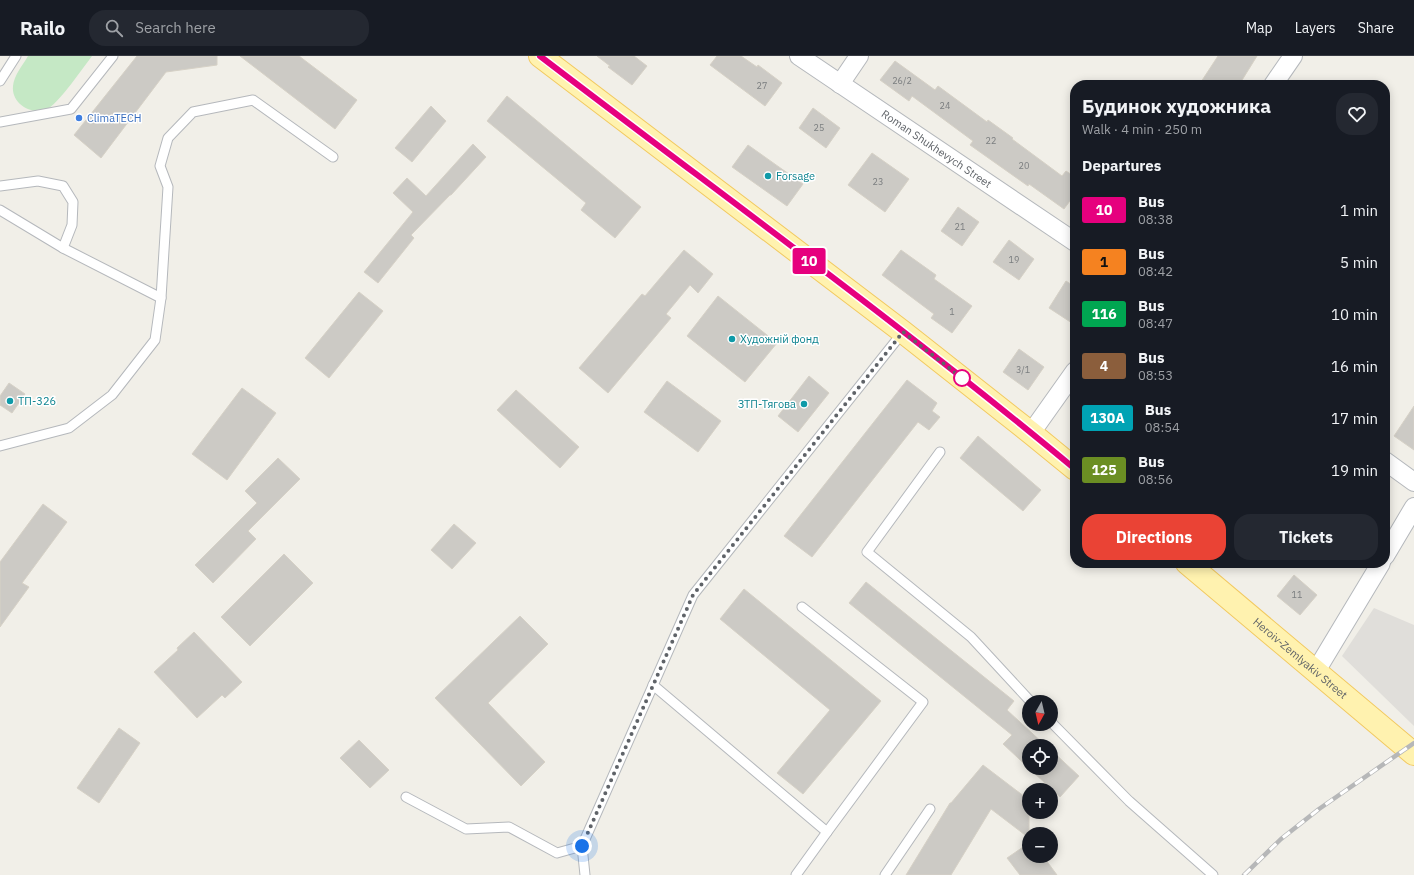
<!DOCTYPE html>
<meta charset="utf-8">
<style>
:root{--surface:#171b24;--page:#242831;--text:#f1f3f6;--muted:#9ea1a6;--line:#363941;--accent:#ea4335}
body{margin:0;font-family:"IBM Plex Sans",sans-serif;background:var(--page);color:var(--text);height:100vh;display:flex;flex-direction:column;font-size:15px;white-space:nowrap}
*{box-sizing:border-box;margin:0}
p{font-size:13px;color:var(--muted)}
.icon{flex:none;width:22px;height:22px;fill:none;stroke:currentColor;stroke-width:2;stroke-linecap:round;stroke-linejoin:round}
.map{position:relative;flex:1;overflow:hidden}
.side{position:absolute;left:1070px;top:24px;width:320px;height:488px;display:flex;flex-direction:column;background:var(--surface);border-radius:16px;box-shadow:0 2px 10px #0003}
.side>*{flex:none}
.badge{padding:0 8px;border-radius:3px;font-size:14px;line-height:26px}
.needle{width:26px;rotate:188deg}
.fabs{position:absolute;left:1022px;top:639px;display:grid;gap:8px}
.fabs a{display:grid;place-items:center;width:36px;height:36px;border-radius:50%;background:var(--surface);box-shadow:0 2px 10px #0003;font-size:20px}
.you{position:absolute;width:20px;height:20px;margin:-10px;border:3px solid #fff;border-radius:50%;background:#1a73e8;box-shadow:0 0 0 6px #1a73e833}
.map>.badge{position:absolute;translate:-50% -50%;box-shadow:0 0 0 2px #fff}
h2{padding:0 12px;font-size:15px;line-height:36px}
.round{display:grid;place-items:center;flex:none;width:42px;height:42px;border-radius:16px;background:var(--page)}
.overview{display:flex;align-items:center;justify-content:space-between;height:68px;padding:0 12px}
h1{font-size:19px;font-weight:700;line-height:30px}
.cta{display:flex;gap:8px;margin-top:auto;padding:8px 12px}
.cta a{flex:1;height:46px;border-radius:16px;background:var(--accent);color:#fff;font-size:16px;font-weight:700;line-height:46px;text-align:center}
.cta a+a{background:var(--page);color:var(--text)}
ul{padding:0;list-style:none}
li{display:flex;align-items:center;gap:12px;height:52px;padding:0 12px}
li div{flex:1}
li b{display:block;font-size:15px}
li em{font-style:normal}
li .badge{min-width:44px;font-weight:700;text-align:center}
header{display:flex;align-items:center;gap:24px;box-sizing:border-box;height:56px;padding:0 20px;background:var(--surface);border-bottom:1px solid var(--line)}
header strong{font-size:19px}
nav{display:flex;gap:22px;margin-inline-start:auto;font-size:14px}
.search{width:280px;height:36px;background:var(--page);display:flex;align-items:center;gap:10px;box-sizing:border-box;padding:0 14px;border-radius:16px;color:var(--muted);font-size:15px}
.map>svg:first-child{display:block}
.industrial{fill:#e0deda}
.green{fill:#c5e8c5}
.building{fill:#cccac5;stroke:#d6d1c6}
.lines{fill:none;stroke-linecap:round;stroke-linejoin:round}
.lane-casing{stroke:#b5b8bc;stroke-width:11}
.street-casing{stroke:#b5b8bc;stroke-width:20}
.primary-casing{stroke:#f2c960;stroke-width:24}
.lane{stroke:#fff;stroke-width:9}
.street{stroke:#fff;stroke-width:18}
.primary{stroke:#fff2af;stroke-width:22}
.rail-casing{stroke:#b6b7b8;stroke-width:4.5}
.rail{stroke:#fff;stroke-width:3;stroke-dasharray:9;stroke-linecap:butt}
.line-casing{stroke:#fff;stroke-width:9}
.line{stroke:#e6007e;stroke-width:6}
.walk{stroke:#5f6368;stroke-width:4;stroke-dasharray:0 7.2}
.shop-dot{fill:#3f7fe0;stroke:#fff;stroke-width:1.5}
.culture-dot{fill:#0f9aa8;stroke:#fff;stroke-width:1.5}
.stop-dot{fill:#fff;stroke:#e6007e;stroke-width:2}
.labels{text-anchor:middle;stroke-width:3;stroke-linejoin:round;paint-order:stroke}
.number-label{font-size:9px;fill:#7a7d7f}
.shop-label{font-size:11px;fill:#366cbe;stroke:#fff;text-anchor:start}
.street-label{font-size:11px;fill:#5f6368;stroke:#fff}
.culture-label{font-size:11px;fill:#0d838f;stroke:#fff;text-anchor:start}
</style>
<header>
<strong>Railo</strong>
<div class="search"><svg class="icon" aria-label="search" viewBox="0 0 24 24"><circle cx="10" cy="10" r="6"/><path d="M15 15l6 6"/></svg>Search here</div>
<nav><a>Map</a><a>Layers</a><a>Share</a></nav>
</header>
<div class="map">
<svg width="1414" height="819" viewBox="0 0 1414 819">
<rect width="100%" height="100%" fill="#f1efe8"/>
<polygon class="industrial" points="1374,552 1414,569 1414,670 1342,600"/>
<path class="green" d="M 28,0 L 92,0 C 82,13 61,44 49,52 C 33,61 11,48 13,30 C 14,19 23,9 28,0 Z"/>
<g class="building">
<polygon points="137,0 217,0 217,9 166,16 101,102 74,79"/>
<polygon points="240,0 299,0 357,44 335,73"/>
<polygon points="597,0 634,0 647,10 632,29 608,11 610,10"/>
<polygon points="717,0 741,0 757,11 758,9 782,27 765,50 710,9"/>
<polygon points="1218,0 1257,0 1239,29 1199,29"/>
<polygon points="895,5 935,34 938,30 987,66 988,64 1013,82 1012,83 1062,120 1066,115 1075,121 1075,138 1064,153 1029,128 1028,130 970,89 973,85 912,40 909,45 880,24"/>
<polygon points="507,40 641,151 615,182 581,154 586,147 487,65"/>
<polygon points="431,50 446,65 412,106 395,92"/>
<polygon points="813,52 840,72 826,92 799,72"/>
<polygon points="473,88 486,101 451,139 450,139 411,179 414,182 378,227 364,216 413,156 393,137 407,122 426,140"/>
<polygon points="748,89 803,128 787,150 732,111"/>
<polygon points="872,97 909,123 885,156 848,129"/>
<polygon points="958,151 979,166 962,190 941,175"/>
<polygon points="1009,184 1034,203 1019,224 993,206"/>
<polygon points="684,194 713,218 698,237 690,229 666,258 671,262 608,337 579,312 642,238 645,240"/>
<polygon points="901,194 936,219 934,223 972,250 952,277 931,262 934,258 882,219"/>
<polygon points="1066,225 1075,231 1075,269 1049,252"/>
<polygon points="359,236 383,255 329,322 305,302"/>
<polygon points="718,240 777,287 745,326 687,280"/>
<polygon points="1019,293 1044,311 1028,334 1003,316"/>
<polygon points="809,320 829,337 798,376 778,360"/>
<polygon points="907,324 937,347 932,355 940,361 929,374 918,366 812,501 784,480"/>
<polygon points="667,325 721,365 698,396 644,356"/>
<polygon points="9,327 25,338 12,357 0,349 0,340"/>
<polygon points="242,332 276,357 227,424 192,398"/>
<polygon points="516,334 579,391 560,412 497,354"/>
<polygon points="1414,350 1414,394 1394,380"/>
<polygon points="978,380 1041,434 1023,455 960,402"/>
<polygon points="278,402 300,423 248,475 256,483 213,527 195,509 257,447 245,435"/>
<polygon points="43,448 67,466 22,527 29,531 0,571 0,506"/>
<polygon points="454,468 476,487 452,513 431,494"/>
<polygon points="284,498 313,527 250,590 221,561"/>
<polygon points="1294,519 1317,539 1300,559 1277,540"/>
<polygon points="866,526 1014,645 1007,654 1046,690 1029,690 1029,712 1051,712 1051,694 1079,720 1060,741 1003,688 1012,679 849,547"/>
<polygon points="744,533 881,645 803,738 777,717 830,654 720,563"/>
<polygon points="520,560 548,588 488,647 545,706 521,730 435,642"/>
<polygon points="194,576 242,626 225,642 222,639 197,662 154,616 178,594 177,592"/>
<polygon points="119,672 140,687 99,747 77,732"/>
<polygon points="359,684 389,714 370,732 340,702"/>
<polygon points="983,709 1029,744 1029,782 991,753 951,819 906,819 950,747 951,747"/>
<polygon points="1029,787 1029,800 1043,800 1057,819 1020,819 1007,802"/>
</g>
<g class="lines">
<g class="lane-casing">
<g id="lane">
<polyline points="0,25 16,0"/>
<polyline points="0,66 71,53 113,0"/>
<polyline points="0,130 38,125 63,130 73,146 72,169 63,192"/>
<polyline points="0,154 63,192 161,242"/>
<polyline points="0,390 69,372 112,339 155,284 161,242 168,131 160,110 168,82 193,56 253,44 333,101"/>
<polyline points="940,396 867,496 971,581 1031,646"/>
<polyline points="653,629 827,776 923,646 802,551"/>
<polyline points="1051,666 1129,745 1213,819"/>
<polyline points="406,741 466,773 509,771 557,797 582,790"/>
<polyline points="585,819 582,790 693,539 903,276"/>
<polyline points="796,819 827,776"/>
<polyline points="885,819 930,753"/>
</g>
</g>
<g class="street-casing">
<g id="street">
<path id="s1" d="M 799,0 L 1075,186"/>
<polyline points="840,28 859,0"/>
<polyline points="1273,29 1293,0"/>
<polyline points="1031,377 1075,315"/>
<polyline points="1385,405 1414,426"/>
<polyline points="1385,500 1414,451"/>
<polyline points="1316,615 1381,507"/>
</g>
</g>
<g class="primary-casing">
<g id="primary">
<polyline points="540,0 903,276 1031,377 1075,413"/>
<path id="s2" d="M 1187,507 L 1414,698"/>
</g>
</g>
<use href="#lane" class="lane"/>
<use href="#street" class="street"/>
<use href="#primary" class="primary"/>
<g class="rail-casing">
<polyline id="rail" points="1244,819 1281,783 1319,753 1414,687"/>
</g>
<use href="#rail" class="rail"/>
</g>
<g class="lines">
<g class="line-casing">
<path id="line" d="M 540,0 C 719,137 902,269 1075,413"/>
</g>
<use href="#line" class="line"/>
<polyline class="walk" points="582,790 693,539 903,276 962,322"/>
</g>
<circle class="shop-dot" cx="79" cy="62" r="4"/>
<g class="culture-dot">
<circle cx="768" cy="120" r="4"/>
<circle cx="732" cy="283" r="4"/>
<circle cx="10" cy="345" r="4"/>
<circle cx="804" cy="348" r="4"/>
</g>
<circle class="stop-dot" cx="962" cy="322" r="8"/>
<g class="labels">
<g class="number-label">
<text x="902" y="28">26/2</text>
<text x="762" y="33">27</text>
<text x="945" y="53">24</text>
<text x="819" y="75">25</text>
<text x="991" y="88">22</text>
<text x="1024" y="113">20</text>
<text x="878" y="129">23</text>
<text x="960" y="174">21</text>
<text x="1014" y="207">19</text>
<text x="952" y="259">1</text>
<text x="1023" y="317">3/1</text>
<text x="1297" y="542">11</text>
</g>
<g class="shop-label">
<text x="87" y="66">ClimaTECH</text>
</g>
<g class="street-label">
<text dy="4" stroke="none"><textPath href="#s1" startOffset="166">Roman Shukhevych Street</textPath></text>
<text dy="4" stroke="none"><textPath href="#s2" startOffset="148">Heroiv-Zemlyakiv Street</textPath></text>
</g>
<g class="culture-label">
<text x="776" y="124">Forsage</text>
<text x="740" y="287">Художній фонд</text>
<text x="18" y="349">ТП-326</text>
<text x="796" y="352" text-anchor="end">ЗТП-Тягова</text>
</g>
</g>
</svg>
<div class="fabs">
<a><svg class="needle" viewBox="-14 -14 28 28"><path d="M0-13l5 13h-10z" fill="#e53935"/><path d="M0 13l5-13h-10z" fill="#9ea1a6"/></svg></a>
<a><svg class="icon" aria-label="locate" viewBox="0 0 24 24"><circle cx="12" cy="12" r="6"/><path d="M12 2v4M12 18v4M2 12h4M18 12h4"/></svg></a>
<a>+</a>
<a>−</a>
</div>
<div class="you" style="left:582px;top:790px"></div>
<b class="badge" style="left:809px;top:205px;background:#e6007e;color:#fff">10</b>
<section class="side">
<div class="overview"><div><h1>Будинок художника</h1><p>Walk · 4 min · 250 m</p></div><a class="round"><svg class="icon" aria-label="heart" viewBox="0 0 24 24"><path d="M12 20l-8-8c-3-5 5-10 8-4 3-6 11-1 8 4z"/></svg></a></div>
<h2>Departures</h2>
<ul>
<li><span class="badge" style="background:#e6007e;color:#fff">10</span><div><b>Bus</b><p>08:38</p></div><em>1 min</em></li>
<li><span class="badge" style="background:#f58220;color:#111">1</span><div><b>Bus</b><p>08:42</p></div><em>5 min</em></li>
<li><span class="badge" style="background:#00a651;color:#fff">116</span><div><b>Bus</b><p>08:47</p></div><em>10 min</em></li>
<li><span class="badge" style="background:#8b5e3c;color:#fff">4</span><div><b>Bus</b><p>08:53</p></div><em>16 min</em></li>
<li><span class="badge" style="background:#00a3b4;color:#fff">130А</span><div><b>Bus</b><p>08:54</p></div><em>17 min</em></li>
<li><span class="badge" style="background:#6b8e23;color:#fff">125</span><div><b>Bus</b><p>08:56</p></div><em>19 min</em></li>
</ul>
<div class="cta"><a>Directions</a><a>Tickets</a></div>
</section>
</div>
